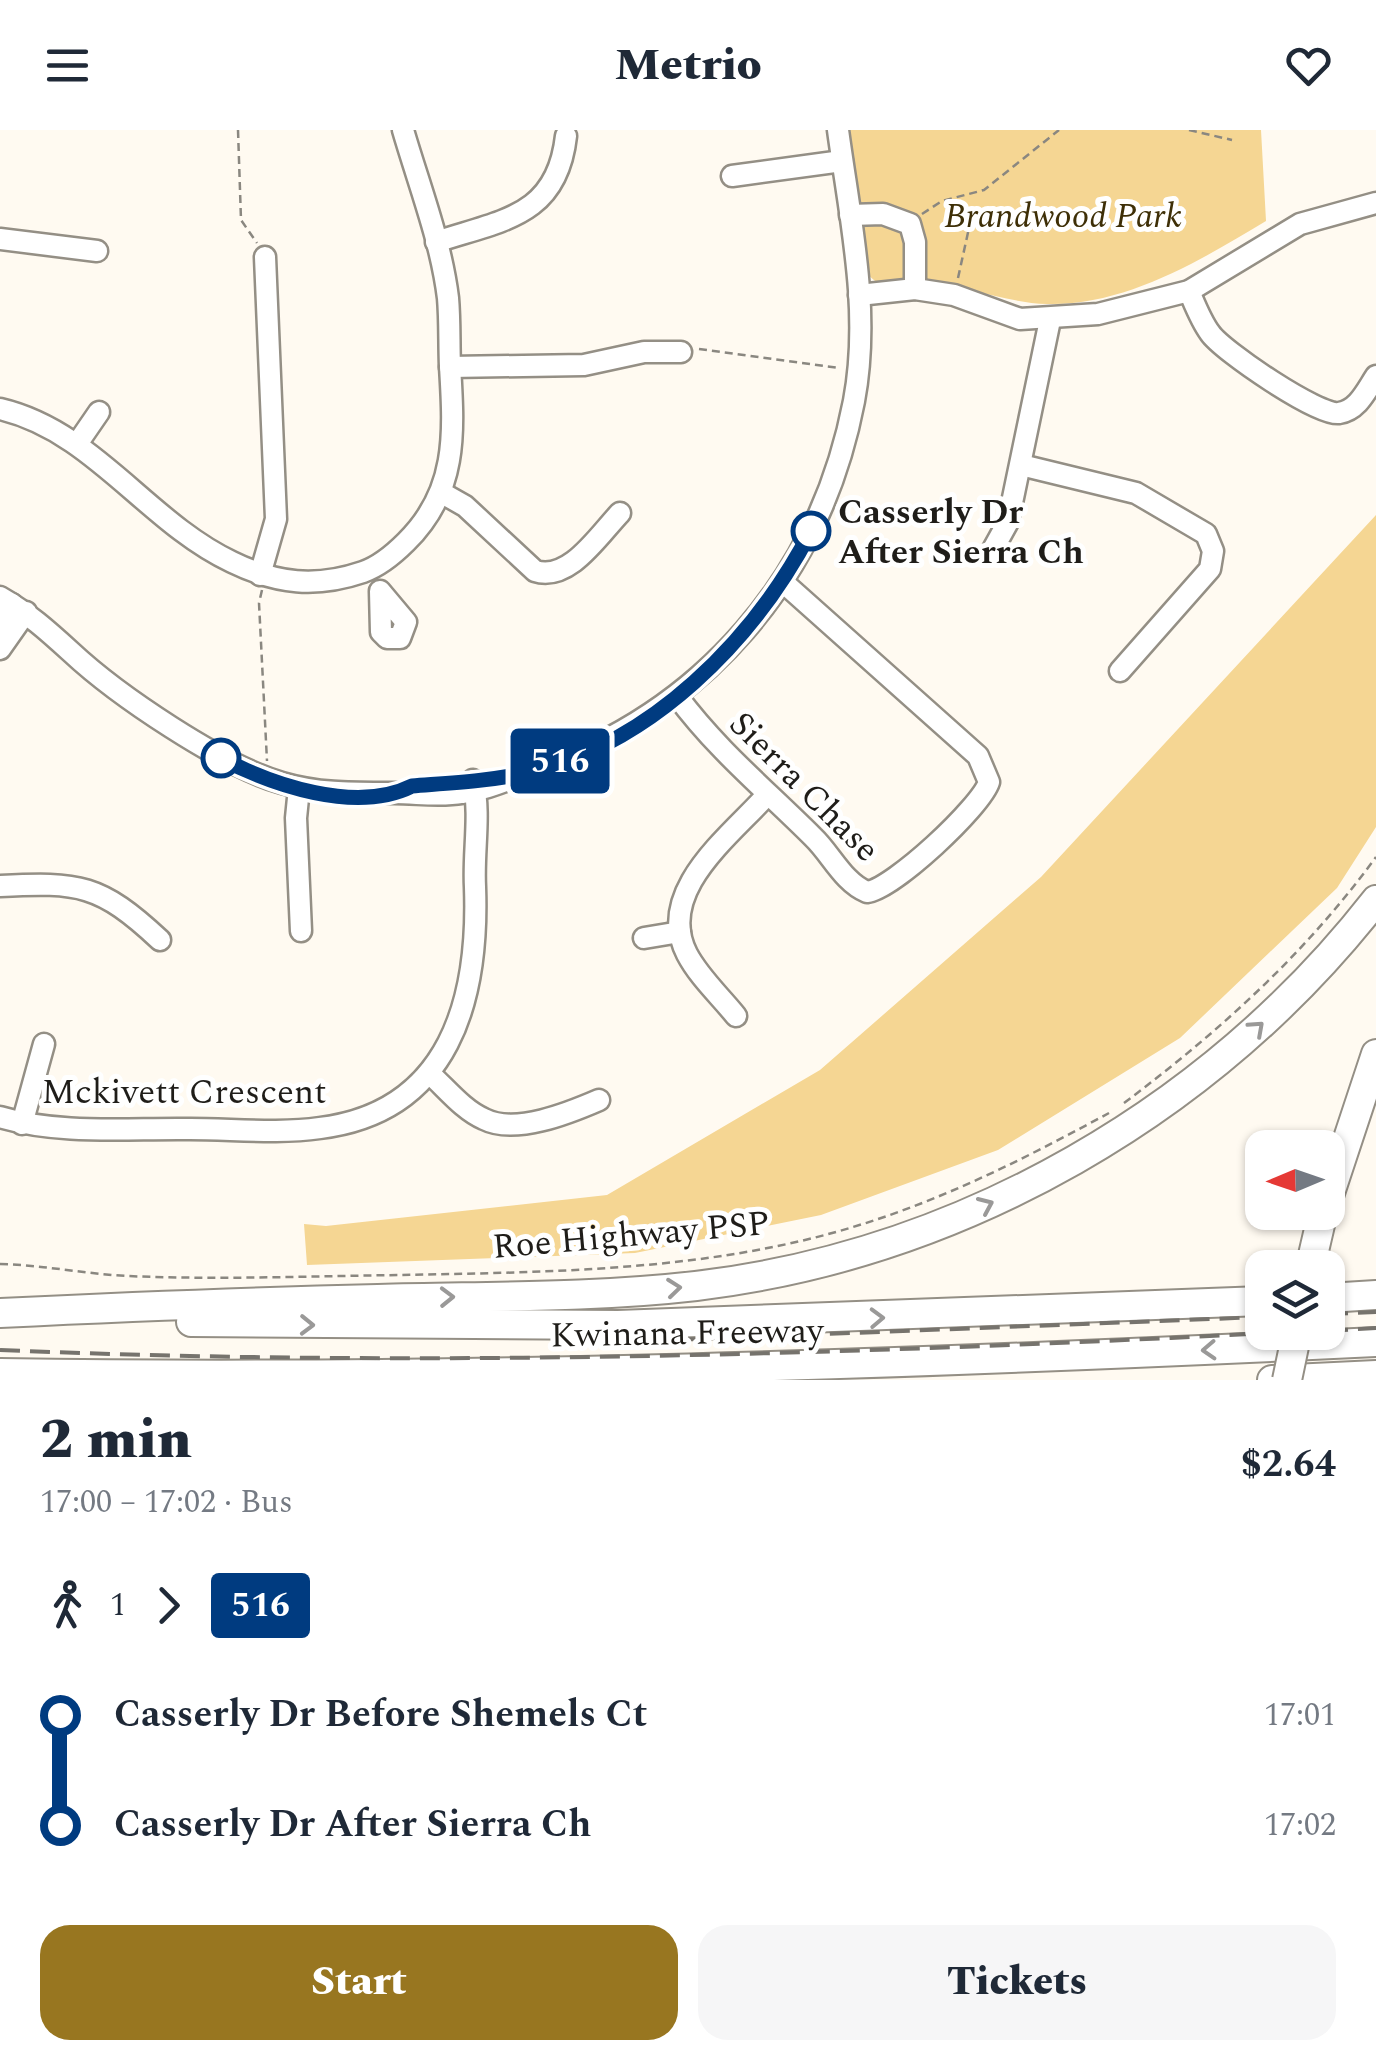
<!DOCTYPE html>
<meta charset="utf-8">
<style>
:root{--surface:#fff;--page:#f6f6f7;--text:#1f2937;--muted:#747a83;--accent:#987620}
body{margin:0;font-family:Spectral,serif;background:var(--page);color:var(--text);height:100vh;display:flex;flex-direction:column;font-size:38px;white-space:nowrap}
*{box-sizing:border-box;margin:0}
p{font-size:32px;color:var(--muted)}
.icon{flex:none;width:55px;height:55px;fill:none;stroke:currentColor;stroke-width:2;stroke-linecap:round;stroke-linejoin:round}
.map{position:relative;height:1250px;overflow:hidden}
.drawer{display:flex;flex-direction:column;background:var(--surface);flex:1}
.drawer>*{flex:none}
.badge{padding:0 20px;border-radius:8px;font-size:35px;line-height:65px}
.needle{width:65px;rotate:268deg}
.tools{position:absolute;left:1245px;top:1000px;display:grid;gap:20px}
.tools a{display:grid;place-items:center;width:100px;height:100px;border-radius:20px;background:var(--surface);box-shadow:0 2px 8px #0004;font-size:50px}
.map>.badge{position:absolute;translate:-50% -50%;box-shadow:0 0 0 5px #fff}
.legs{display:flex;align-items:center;gap:15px;height:110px;padding:0 40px;font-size:32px}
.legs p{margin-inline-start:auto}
.summary{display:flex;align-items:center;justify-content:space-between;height:170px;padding:0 40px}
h1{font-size:55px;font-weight:800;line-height:75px}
.primary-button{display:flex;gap:20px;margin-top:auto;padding:20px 40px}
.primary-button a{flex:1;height:115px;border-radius:30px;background:var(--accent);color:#fff;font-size:40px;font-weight:800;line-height:115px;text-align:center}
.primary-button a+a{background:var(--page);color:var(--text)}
ul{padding:0 40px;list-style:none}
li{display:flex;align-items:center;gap:35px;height:110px;font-size:38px}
li i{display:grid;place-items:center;width:15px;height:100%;margin:0 12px;background:currentColor}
li i::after{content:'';width:25px;height:25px;margin:-12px;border:8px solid;border-radius:50%;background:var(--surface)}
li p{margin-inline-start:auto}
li:first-child i{background:linear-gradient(#0000 50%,currentColor 0)}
li:last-child i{background:linear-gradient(currentColor 50%,#0000 0)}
header{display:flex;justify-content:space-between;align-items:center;height:130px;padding:0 40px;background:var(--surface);font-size:45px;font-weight:800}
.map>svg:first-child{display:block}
.green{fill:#f5d693}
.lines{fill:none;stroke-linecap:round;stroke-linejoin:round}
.minor-casing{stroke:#948f85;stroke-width:25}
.highway-casing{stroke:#948f85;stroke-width:32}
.path{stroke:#8a8780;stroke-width:2.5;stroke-dasharray:8 5;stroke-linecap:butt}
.minor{stroke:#fff;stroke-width:20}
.highway{stroke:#fff;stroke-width:28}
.rail{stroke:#76736d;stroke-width:4;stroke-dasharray:20 10;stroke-linecap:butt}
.highway-bridge-casing{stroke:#948f85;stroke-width:32;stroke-linecap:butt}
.highway-bridge{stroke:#fff;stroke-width:28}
.oneway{stroke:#9a9998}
.line-1-casing{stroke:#fff;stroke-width:22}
.line-1{stroke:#003b80;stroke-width:15}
.stop-1-dot{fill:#fff;stroke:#003b80;stroke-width:5}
.labels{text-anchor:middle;stroke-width:10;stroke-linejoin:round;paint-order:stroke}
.park-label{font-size:35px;font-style:italic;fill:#3e2f07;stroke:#fff}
.stop-label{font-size:35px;font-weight:bold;fill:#1f1d19;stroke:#fff;text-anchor:start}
.street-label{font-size:35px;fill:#1f1d19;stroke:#fff}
</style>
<header><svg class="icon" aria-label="menu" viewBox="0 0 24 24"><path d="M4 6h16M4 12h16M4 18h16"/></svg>Metrio<svg class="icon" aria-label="heart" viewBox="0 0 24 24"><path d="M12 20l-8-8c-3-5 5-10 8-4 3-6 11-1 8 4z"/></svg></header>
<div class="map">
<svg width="1376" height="1250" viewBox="0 0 1376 1250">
<rect width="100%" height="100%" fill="#fffaf1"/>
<g class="green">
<path d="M 850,0 L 1261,0 L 1266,91 C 1201,130 1126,176 1047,174 C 1006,173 967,155 927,153 C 912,152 896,155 881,156 L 868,145 Z"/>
<polygon points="1376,385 1376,697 1337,758 1180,908 998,1020 821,1085 635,1123 307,1135 304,1094 326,1096 607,1065 820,940 1041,747"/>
</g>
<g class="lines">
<g class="minor-casing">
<g id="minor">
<polyline points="732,46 842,31"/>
<polyline points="850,85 883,84 910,94 915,112 915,159"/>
<polyline points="0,109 97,121"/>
<path d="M 436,112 C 502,90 557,87 566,6"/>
<path d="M 1189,161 C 1195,175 1201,191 1210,203 C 1222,221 1320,287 1339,283 C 1358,280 1366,261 1376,246"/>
<polyline points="859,165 915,159 954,165 1020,189 1098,184 1189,161 1300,94 1376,73"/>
<polyline points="450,237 584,235 644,222 681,222"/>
<path d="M 0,279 C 94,301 147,392 232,432 C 277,454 316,458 363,442 C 380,436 393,425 406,412 C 458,361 454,303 450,236 C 449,214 450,191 448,168 C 441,111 419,55 403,0"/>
<polyline points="77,314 99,282"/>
<polyline points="1021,335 1136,363 1206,404 1213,421 1210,439 1120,541"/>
<path d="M 442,363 L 465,376 L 535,441 C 569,452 598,406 620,383"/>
<polyline points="992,421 1008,392 1050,190"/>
<polyline points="260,445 276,389 265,127"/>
<polygon points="380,461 406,492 400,508 387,508 381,502"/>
<path d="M 0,467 C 28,483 48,501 71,522 C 117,565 222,636 282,653 C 320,664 355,663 394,663 C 417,663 439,667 462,663 C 490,659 508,649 533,641 C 704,582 820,448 854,271 C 871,181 850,89 838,0"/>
<polyline points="0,495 12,474"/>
<polyline points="0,519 26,482"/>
<path d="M 677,566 C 717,620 766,660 813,707 C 831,724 843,752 867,762 C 893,759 981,677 989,652 L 978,626 L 784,453"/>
<polyline points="299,658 296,688 301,801"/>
<path d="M 0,756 C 79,752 100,754 160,810"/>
<polyline points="644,808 680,802"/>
<path d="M 736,886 C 720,866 699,847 687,824 C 655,762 729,707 766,666"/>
<path d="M 429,943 C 446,958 463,980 484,989 C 515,1005 569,983 599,970"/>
<path d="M 0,987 C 60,1005 127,998 190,999 C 233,999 278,1004 320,998 C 450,982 479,869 475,757 C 473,721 481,685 473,650"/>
<polyline points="22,994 44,914"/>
</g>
</g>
<g class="highway-casing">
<g id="highway">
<polyline points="1328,1069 1376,924"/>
<polyline points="1310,1138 1323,1082"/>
<polyline points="1328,1168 1376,1165"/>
<path d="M 0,1183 C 126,1177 252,1172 378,1169 C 484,1166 591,1168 696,1156 C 963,1124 1211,981 1376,770"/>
<polyline points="191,1192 618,1195 1262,1171"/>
<path d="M 0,1243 C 458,1250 918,1234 1376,1212"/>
<polyline points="1272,1250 1376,1245"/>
</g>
</g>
<g class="path">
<polyline points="238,0 241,90 257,113"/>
<polyline points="1189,0 1232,10"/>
<polyline points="922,84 942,71 984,60 1059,0"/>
<polyline points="958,148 969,98"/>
<polyline points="699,219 839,238"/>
<polyline points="262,460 259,473 267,631"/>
<path d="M 1124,973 C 1220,901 1305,824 1376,727"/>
<path d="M 0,1134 C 43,1135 85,1144 128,1146 C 219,1150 311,1146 402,1145 C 552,1142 708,1141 853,1097 C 943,1070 1026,1028 1109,983"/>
</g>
<use href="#minor" class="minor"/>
<use href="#highway" class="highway"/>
<g class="rail">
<polyline points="1328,1184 1376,1182"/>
<polyline points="1328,1201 1376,1198"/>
<polyline points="620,1212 1262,1187"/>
<path d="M 0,1220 C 430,1238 860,1224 1290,1202"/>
</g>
<g class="highway-bridge-casing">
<polyline id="highway-bridge" points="1287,1250 1297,1202"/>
</g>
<use href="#highway-bridge" class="highway-bridge"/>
</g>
<defs><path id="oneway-chevron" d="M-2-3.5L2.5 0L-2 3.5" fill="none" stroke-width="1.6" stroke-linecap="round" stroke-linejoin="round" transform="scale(2.5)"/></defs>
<g class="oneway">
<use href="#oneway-chevron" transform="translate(1257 898) rotate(-42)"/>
<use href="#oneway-chevron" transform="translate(986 1075) rotate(-24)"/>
<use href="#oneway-chevron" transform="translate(674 1158) rotate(-6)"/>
<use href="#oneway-chevron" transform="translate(447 1167) rotate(-1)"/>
<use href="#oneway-chevron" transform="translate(877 1188) rotate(-2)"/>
<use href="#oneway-chevron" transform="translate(307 1195) rotate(1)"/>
<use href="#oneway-chevron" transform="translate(1209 1220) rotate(177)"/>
</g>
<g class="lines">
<g class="line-1-casing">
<path id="line-1" d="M 221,628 C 272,655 356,684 412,656 C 449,653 490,651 526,643 C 651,615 754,510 811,401"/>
</g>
<use href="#line-1" class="line-1"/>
</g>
<g class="stop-1-dot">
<circle cx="811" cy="401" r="18"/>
<circle cx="221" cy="628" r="18"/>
</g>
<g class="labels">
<g class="park-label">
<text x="1063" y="97">Brandwood Park</text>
</g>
<g class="stop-label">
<text x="838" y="393">Casserly Dr<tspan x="838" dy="40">After Sierra Ch</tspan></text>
</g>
<g class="street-label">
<text transform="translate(805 656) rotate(45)" y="12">Sierra Chase</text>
<text x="184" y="973">Mckivett Crescent</text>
<text transform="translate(631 1104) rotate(-5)" y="12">Roe Highway PSP</text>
<text transform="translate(687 1202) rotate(-1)" y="12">Kwinana Freeway</text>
</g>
</g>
</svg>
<div class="tools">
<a><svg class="needle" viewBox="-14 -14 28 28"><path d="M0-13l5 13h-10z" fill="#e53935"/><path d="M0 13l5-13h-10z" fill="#747a83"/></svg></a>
<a><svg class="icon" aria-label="layers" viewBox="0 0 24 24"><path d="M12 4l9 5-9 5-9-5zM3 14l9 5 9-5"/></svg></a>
</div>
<b class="badge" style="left:560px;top:631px;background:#003b80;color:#fff">516</b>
</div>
<section class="drawer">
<div class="summary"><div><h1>2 min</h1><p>17:00 – 17:02 · Bus</p></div><b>$2.64</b></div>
<div class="legs"><svg class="icon" aria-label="walk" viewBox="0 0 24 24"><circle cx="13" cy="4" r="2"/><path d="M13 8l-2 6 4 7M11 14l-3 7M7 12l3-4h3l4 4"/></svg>1<svg class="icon" aria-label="forward" viewBox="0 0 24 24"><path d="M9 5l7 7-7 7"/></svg><b class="badge" style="background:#003b80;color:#fff">516</b></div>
<ul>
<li><i style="color:#003b80"></i><b>Casserly Dr Before Shemels Ct</b><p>17:01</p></li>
<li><i style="color:#003b80"></i><b>Casserly Dr After Sierra Ch</b><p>17:02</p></li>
</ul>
<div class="primary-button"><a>Start</a><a>Tickets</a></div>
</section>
